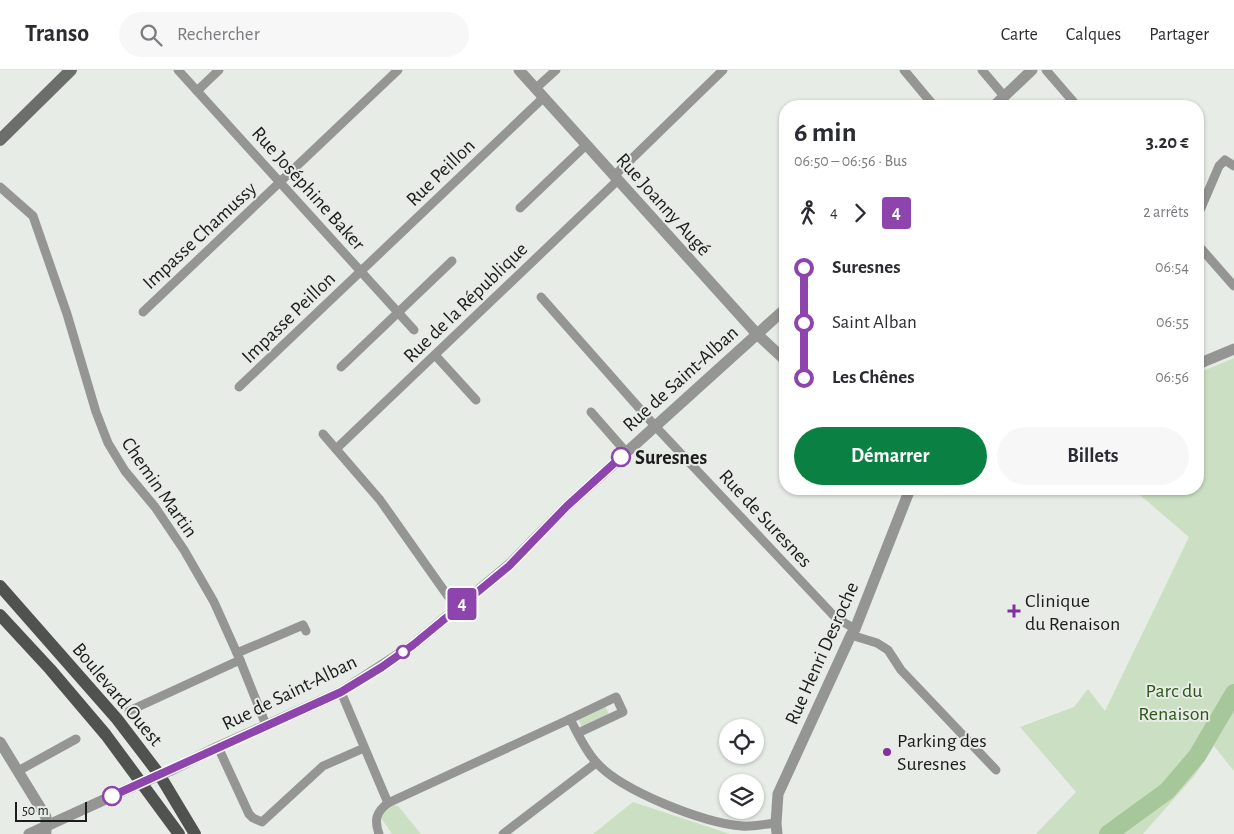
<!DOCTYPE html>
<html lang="fr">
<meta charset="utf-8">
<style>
:root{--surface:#fff;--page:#f7f7f7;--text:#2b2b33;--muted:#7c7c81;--line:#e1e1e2;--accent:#0b8043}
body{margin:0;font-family:"Alegreya Sans",sans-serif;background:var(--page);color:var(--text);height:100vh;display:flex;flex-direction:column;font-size:19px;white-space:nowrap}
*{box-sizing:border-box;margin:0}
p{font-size:16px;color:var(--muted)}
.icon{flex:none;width:28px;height:28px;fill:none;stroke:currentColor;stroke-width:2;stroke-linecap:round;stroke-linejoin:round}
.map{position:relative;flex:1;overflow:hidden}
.details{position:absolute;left:779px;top:30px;width:425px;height:395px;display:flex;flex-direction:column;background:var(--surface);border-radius:20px;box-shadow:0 1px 4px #0004}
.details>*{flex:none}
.badge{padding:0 10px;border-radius:4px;font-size:18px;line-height:32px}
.fabs{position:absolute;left:719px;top:649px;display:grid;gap:10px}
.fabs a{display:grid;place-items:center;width:45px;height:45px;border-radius:50%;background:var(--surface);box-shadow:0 1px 4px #0004;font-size:25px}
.scale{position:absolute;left:15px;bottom:12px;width:72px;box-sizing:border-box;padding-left:5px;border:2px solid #1b1c1b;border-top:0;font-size:14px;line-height:18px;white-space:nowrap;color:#1b1c1b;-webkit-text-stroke:4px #e8ece7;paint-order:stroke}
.map>.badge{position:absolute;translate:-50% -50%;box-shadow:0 0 0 2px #fff}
.legs{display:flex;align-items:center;gap:8px;height:55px;padding:0 15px;font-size:16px}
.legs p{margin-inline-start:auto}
.head{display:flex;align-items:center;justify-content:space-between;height:85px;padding:0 15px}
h1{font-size:28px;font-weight:700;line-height:38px}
.primary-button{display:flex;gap:10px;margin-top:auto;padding:10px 15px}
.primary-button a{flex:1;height:58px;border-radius:30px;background:var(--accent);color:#fff;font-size:20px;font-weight:700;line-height:58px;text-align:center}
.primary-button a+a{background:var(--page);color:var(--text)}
ul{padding:0 15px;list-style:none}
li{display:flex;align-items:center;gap:18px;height:55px;font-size:19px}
li i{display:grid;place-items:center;width:8px;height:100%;margin:0 6px;background:currentColor}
li i::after{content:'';width:12px;height:12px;margin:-6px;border:4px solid;border-radius:50%;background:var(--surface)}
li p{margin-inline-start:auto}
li:first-child i{background:linear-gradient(#0000 50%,currentColor 0)}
li:last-child i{background:linear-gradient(currentColor 50%,#0000 0)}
header{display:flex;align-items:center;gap:30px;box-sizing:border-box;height:70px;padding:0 25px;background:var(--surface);border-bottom:1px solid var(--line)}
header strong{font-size:24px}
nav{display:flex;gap:28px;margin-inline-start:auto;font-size:18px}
.search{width:350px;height:45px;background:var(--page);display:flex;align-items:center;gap:12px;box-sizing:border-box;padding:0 18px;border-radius:28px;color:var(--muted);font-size:19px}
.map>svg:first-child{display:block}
.green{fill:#cbdfc3}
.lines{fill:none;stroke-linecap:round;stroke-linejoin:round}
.river{stroke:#a6c799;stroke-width:18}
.minor{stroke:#959694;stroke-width:9}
.tertiary{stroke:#959694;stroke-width:11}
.secondary{stroke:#6c6e6b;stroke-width:12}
.primary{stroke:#4f524f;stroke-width:12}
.tertiary-bridge{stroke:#959694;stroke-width:11}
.line-1-casing{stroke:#fff;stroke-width:11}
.line-1{stroke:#8e44ad;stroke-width:8}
.stop-1-dot{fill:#fff;stroke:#8e44ad;stroke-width:2.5}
.poi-dot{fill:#832f9e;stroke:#e8ece7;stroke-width:2}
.labels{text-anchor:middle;stroke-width:4;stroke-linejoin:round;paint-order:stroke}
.street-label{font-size:20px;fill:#1b1c1b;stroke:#e8ece7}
.stop-label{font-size:20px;font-weight:bold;fill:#1b1c1b;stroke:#e8ece7;text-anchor:start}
.poi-label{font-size:20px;fill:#1b1c1b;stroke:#e8ece7;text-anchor:start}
.park-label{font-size:20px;fill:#2e5719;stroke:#e8ece7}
</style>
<header>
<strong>Transo</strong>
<div class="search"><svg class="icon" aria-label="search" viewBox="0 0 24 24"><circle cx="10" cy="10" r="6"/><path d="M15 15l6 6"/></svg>Rechercher</div>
<nav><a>Carte</a><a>Calques</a><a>Partager</a></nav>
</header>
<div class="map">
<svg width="1234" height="764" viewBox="0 0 1234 764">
<rect width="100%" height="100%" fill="#e8ece7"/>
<g class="green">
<polygon points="1234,288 1234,701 1214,676 1195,705 1143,764 1036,764 1076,722 1020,657 1074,637 1088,619 1105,641 1189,467 1133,419 1198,419 1198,303"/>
<polygon points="605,636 609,644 582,657 578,649"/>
<polygon points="633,732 730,764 593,764"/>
<polygon points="393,735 398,736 421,764 392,764 381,748 385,740"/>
</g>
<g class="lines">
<polyline class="river" points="1108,764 1167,721 1197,686 1234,623"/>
<g class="minor">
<polyline points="178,0 414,260"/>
<polyline points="904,0 934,36"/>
<polyline points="982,0 1004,26"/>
<polyline points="1046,0 1077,36"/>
<polyline points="535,19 556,0"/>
<polyline points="197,21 219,0"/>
<polyline points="614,106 723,0"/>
<polyline points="0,117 33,146 67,244 96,342 108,373 125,401 155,437 184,480 214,532 240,590 266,655"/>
<polyline points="520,138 586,75"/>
<polyline points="1198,145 1219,96 1225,90 1234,96"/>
<polyline points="1198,175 1234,216"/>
<polyline points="541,227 655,356 835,547 855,559"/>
<polyline points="143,242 398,0"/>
<polyline points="435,285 476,330"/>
<polyline points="341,297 452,191"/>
<polyline points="239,317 543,28"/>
<polyline points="591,342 626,382"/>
<polyline points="323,364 380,430 457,539"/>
<polyline points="336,379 618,110"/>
<polyline points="851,565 877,573 888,580 901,600 996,700"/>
<polyline points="237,583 303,555 306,561"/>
<path d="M 341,622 L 388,733 L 570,649 C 578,664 585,680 596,692 C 620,720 705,754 742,756 C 753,757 765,754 776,753"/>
<polyline points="129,641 240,590"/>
<polyline points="570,649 616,627 623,642 578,663"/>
<polyline points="218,677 249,744 253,748 262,752 323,696 364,678"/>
<polyline points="18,701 76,669"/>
<path d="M 379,764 C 374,750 376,742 388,733"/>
<polyline points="503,764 596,693"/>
</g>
<g class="tertiary">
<polyline points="519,0 757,264 785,290"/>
<polyline points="994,36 1032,0"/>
<polyline points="1198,294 1234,279"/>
<polyline points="0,672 46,747 46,762"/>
<polyline points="171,700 218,677 341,622 413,575 509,495 567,436 785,239"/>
<polyline points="29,764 132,717"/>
<polyline points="777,764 776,753 778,724 851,565 855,559 910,419"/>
</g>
<polyline class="secondary" points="0,70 71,0"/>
<g class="primary">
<polyline points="0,516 117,649 159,704 195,764"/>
<polyline points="0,545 50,599 106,665 179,764"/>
</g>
<polyline class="tertiary-bridge" points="132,717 171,700"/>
</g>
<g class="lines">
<g class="line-1-casing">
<polyline id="line-1" points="112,726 341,622 382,597 413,575 509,496 567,436 621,387"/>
</g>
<use href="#line-1" class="line-1"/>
</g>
<g class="stop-1-dot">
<circle cx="621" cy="387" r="9"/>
<circle cx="403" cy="582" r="6"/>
<circle cx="112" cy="726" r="9"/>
</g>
<g class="poi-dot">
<path d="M1011.5 533.5h5v5h5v5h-5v5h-5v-5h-5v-5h5z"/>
<circle cx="887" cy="682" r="5"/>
</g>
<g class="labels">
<g class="street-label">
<text transform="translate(440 102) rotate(-44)" y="7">Rue Peillon</text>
<text transform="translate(309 118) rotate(48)" y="7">Rue Joséphine Baker</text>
<text transform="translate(664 134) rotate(48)" y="7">Rue Joanny Augé</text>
<text transform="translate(199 165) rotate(-43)" y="7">Impasse Chamussy</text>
<text transform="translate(465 232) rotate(-44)" y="7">Rue de la République</text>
<text transform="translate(288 247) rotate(-44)" y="7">Impasse Peillon</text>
<text transform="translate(680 308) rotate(-42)" y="7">Rue de Saint-Alban</text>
<text transform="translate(160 417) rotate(55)" y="7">Chemin Martin</text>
<text transform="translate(766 448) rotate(47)" y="7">Rue de Suresnes</text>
<text transform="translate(821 583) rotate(-66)" y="7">Rue Henri Desroche</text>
<text transform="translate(289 622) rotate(-26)" y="7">Rue de Saint-Alban</text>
<text transform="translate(118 624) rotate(50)" y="7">Boulevard Ouest</text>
</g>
<g class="stop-label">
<text x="635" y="394">Suresnes</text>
</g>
<g class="poi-label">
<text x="1025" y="537">Clinique<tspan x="1025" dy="23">du Renaison</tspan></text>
<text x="897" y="677">Parking des<tspan x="897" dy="23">Suresnes</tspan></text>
</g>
<g class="park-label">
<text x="1174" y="627">Parc du<tspan x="1174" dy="23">Renaison</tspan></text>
</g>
</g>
</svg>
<div class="fabs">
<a><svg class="icon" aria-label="locate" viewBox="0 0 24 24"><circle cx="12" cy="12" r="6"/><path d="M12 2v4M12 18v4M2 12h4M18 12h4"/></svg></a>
<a><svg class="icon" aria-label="layers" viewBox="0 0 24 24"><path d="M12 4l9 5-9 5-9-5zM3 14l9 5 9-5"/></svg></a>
</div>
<div class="scale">50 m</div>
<b class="badge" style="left:462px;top:534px;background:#8e44ad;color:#fff">4</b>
<section class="details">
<div class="head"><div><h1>6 min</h1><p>06:50 – 06:56 · Bus</p></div><b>3.20 €</b></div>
<div class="legs"><svg class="icon" aria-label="walk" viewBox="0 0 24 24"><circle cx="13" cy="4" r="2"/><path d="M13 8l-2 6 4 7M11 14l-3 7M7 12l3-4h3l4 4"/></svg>4<svg class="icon" aria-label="forward" viewBox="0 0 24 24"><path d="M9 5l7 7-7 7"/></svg><b class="badge" style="background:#8e44ad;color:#fff">4</b><p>2 arrêts</p></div>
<ul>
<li><i style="color:#8e44ad"></i><b>Suresnes</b><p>06:54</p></li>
<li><i style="color:#8e44ad"></i><span>Saint Alban</span><p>06:55</p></li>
<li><i style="color:#8e44ad"></i><b>Les Chênes</b><p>06:56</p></li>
</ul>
<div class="primary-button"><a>Démarrer</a><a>Billets</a></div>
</section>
</div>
